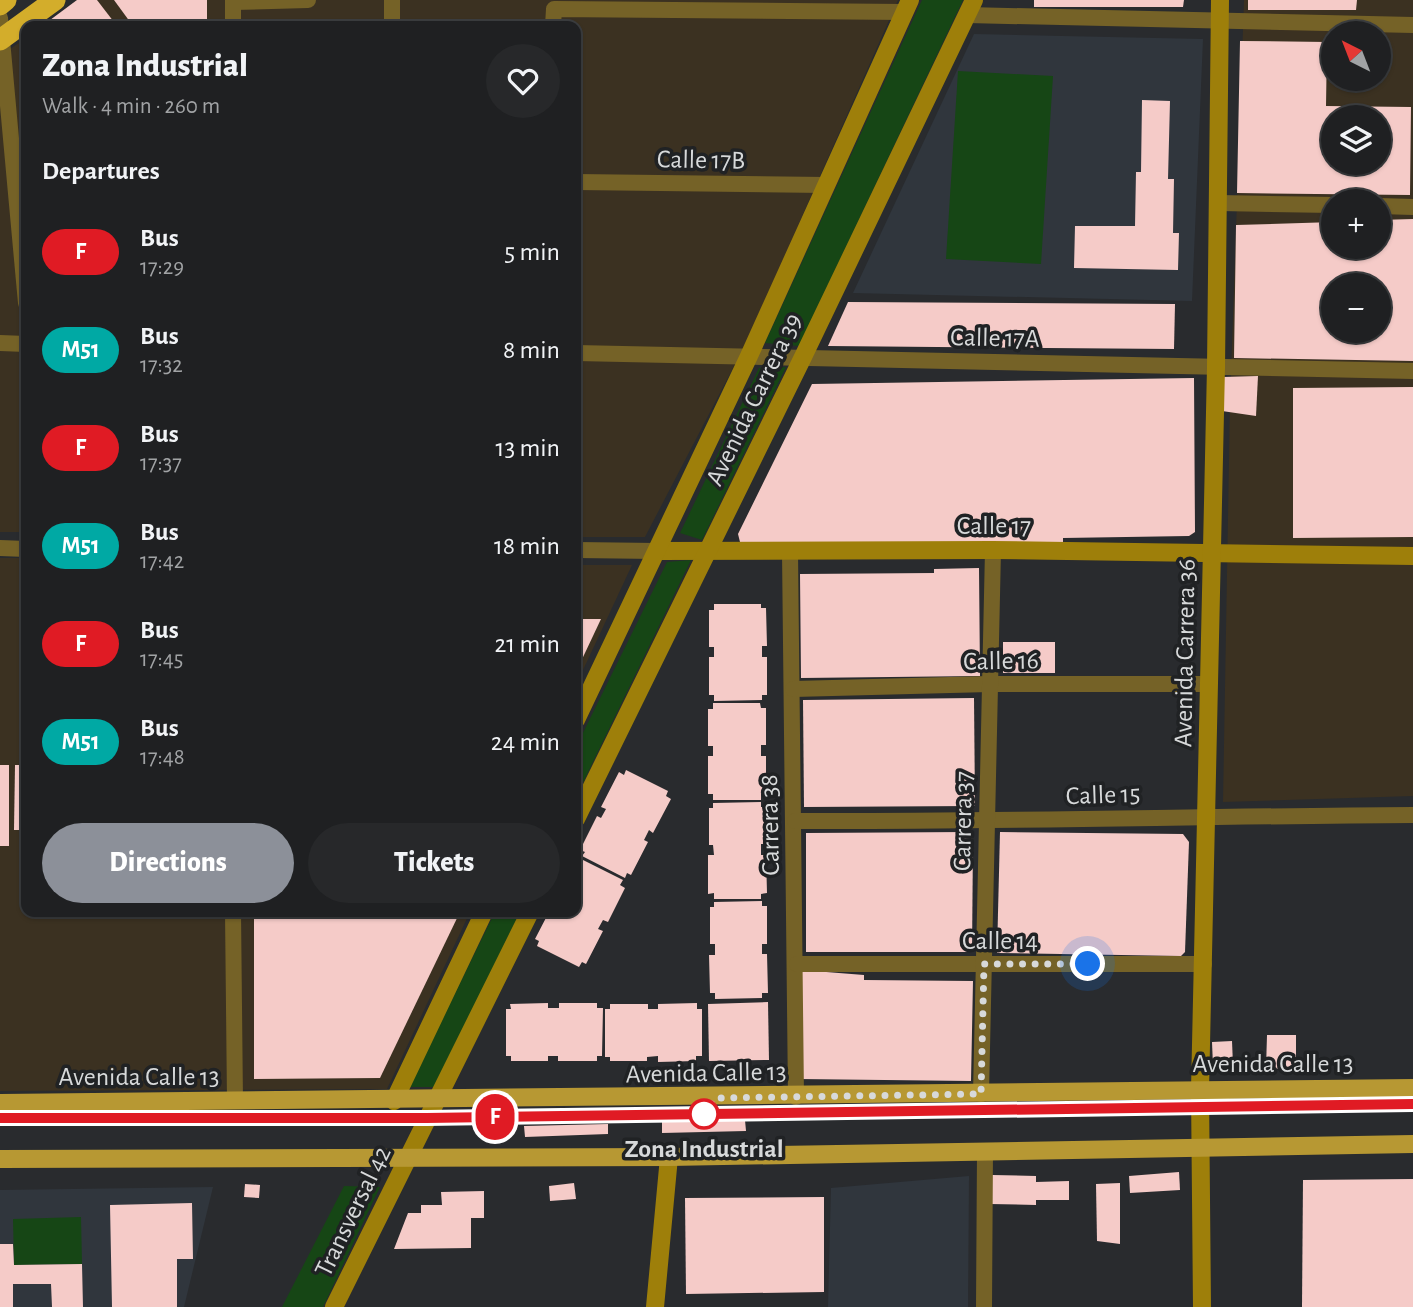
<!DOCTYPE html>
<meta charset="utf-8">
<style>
:root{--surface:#1f2022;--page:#27282a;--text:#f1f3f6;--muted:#a1a3a5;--line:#3c3e40;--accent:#8c9099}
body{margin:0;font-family:"Alegreya Sans",sans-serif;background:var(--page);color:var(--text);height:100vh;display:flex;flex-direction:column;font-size:26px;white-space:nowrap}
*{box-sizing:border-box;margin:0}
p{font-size:23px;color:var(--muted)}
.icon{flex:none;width:38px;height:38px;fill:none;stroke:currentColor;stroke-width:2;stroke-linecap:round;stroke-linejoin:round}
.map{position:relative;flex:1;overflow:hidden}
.side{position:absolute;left:21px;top:21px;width:560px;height:896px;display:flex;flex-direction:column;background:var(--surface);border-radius:14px;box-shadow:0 2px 5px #0004,0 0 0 2px var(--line)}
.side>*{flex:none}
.badge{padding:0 14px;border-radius:23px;font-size:24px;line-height:46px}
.needle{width:46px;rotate:318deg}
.controls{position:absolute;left:1321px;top:21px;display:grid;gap:14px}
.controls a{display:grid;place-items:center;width:70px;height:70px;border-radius:50%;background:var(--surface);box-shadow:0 2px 5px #0004,0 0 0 2px var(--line);font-size:35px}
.you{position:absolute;width:35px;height:35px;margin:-18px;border:5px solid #fff;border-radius:50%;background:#1a73e8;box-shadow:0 0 0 10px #1a73e833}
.map>.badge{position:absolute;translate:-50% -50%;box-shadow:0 0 0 4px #fff}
h2{padding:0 21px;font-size:26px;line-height:63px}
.round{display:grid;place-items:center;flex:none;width:74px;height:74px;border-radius:37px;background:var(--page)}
.head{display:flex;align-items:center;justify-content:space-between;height:119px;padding:0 21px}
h1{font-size:33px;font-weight:800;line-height:52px}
.cta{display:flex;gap:14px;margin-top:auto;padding:14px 21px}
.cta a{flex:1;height:80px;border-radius:42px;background:var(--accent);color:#fff;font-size:28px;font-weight:800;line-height:80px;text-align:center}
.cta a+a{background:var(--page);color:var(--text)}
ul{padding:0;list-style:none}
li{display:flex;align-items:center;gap:21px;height:98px;padding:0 21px}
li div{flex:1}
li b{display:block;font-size:26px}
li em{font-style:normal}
li .badge{min-width:77px;font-weight:700;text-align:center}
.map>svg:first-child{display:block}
.built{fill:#30363d}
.industrial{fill:#3b3121;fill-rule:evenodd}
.green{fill:#164615}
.building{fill:#f5cbc8;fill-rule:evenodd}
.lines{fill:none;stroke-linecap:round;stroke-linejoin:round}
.street{stroke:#756227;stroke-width:16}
.secondary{stroke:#9e7f0a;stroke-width:18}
.primary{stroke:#b79833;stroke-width:18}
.highway{stroke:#d3ad2b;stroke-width:21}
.line-casing{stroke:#fff;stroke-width:16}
.line{stroke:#e01b24;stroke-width:10}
.walk{stroke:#d7d9da;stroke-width:7;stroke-dasharray:0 12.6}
.stop-dot{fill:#fff;stroke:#e01b24;stroke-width:3.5}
.labels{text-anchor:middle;stroke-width:7;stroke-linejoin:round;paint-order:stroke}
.street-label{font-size:26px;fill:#d7d9da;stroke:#202224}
.stop-label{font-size:26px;font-weight:bold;fill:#d7d9da;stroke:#202224}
</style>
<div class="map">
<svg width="1413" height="1307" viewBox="0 0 1413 1307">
<rect width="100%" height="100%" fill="#292b2e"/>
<g class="built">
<polygon points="974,34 1203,39 1192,301 853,293"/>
<polygon points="969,1176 968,1307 828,1307 831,1188"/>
<polygon points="213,1187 184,1307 0,1307 0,1190"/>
</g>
<g class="industrial">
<polygon points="77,0 898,0 746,343 645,537 576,537 576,26 42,26"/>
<path d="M 1244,0 L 1413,0 L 1413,796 L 1223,802 L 1230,402 ZM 1334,33 L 1379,33 L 1379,79 L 1334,79 ZM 1334,117 L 1379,117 L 1379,163 L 1334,163 ZM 1334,201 L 1379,201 L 1379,247 L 1334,247 ZM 1334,285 L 1379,285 L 1379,331 L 1334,331 Z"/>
<polygon points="26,38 26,532 0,532 0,56"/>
<polygon points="0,558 26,558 26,912 470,912 387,1089 0,1091"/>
<polygon points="576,565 632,565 576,685"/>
</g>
<g class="green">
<polygon points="922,0 963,0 799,346 765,343"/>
<polygon points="958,71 1053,76 1041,264 946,259"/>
<polygon points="786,367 702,540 680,533 759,368"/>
<polygon points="691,560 576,797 576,747 667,562"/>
<polygon points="495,912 520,912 435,1087 409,1087"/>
<polygon points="344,1186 380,1187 323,1307 282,1307"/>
<polygon points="81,1217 82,1264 14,1265 13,1219"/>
</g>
<g class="building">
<polygon points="77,0 97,0 117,26 42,26"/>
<polygon points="114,0 207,0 207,26 133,26"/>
<polygon points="1034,0 1184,0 1183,7 1034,7"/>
<polygon points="1248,0 1357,0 1356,10 1248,10"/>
<rect x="255" y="22" width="32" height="4"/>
<rect x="321" y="22" width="56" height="4"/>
<path d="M 1240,41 L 1327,42 L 1326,106 L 1411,107 L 1410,195 L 1237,193 ZM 1334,117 L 1379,117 L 1379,163 L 1334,163 Z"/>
<polygon points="1142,100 1170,101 1168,179 1174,179 1173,233 1179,233 1178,270 1074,268 1075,226 1135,226 1136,172 1141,172"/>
<path d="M 1413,219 L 1413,361 L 1234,358 L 1236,225 L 1334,222 L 1334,247 L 1379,247 L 1379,220 ZM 1334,285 L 1379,285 L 1379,331 L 1334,331 Z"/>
<polygon points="848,302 1175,304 1174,349 828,346"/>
<polygon points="1258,376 1256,416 1222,411 1223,377"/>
<polygon points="1194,378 1195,532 1189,536 1063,538 1063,542 746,546 740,542 738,534 812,384"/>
<polygon points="1413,387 1413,537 1293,538 1293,388"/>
<polygon points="979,568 980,676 801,678 800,574 934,573 934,569"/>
<polygon points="714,604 761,604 761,608 766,608 767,646 762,646 762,657 767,657 767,695 762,695 762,700 714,701 714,695 709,695 709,657 714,657 714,647 709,647 709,610 714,610"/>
<polygon points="576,619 601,619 576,672"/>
<rect x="1003" y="642" width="52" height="31"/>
<polygon points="974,698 975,806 804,807 803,700"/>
<polygon points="713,703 760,703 761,708 766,708 766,745 761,745 761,756 766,756 766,794 761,794 761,800 713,800 713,794 708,794 708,756 713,756 713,746 708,746 708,709 713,709"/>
<rect x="0" y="765" width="9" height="81"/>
<polygon points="15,765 26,765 26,830 14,830"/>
<polygon points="626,770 668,791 666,796 671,799 653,833 649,830 644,840 648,842 631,875 627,873 625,878 582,856 585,852 580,850 597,816 601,818 606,809 601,807 619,772 624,775"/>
<polygon points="761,802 761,807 766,807 766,844 761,844 761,855 766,855 767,893 761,894 761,899 714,899 714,893 708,894 708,855 714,855 713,845 709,845 709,808 713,808 713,803"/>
<polygon points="968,832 973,840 972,952 806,952 806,833"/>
<polygon points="1000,832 1183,834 1189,842 1185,952 1181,956 997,953"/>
<polygon points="581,859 623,880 620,885 625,888 608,922 603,920 598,929 603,931 586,964 582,962 579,967 537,946 539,941 535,939 549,912 576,912 576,862 578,864"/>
<polygon points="762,901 762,906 767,906 767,944 762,944 762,954 767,954 768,993 762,993 762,998 715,999 715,993 710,993 709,955 715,955 715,944 710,944 710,907 714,907 714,902"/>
<polygon points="254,912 460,912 380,1078 254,1079"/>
<polygon points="801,970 864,975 864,980 973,981 971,1081 798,1079"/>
<polygon points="768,1002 769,1060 709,1061 708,1004"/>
<polygon points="548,1003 548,1008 559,1008 559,1003 597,1003 597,1008 603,1008 602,1056 597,1056 597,1061 558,1061 558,1056 548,1056 548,1061 511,1061 511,1056 506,1056 506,1009 511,1009 510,1004"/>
<polygon points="697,1003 697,1009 702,1009 702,1056 696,1056 696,1061 658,1062 658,1056 647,1057 647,1061 610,1061 610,1057 605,1057 605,1009 610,1009 610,1004 648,1004 648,1009 658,1009 658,1004"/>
<polygon points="1267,1035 1296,1035 1296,1069 1266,1069"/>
<polygon points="1232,1041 1233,1065 1213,1066 1212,1042"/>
<polygon points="745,1120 746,1131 662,1133 662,1122"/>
<polygon points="608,1124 608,1134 525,1137 524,1126"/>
<polygon points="1179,1172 1180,1190 1130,1193 1129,1176"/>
<polygon points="992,1175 1036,1176 1036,1182 1069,1181 1069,1200 1036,1200 1036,1205 990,1204"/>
<polygon points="1413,1179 1413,1307 1302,1307 1303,1180"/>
<polygon points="574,1183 576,1199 550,1201 549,1186"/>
<polygon points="1120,1183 1120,1244 1097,1241 1096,1184"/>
<polygon points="245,1184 260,1185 259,1198 244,1197"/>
<polygon points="484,1191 484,1218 471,1218 471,1248 394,1249 408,1213 421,1213 421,1205 442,1205 441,1192"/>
<polygon points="824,1197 824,1292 686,1294 685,1198"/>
<polygon points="192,1203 193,1259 177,1259 177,1307 112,1307 110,1205"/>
<polygon points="0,1244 13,1244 14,1265 82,1264 83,1307 52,1307 51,1284 13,1284 13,1307 0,1307"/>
</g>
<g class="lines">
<g class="street">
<polyline points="233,2 308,0"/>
<polyline points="967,15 1413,25"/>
<polyline points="0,18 26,303"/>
<polyline points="233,26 233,0"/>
<polyline points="392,26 392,0"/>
<polyline points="553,26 554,9 904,12"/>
<polyline points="576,182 826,185"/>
<polyline points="1219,203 1334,205"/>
<polyline points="1379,206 1413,207"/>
<polyline points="0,343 26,344"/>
<polyline points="576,353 1413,371"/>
<polyline points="0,548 26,549"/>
<polyline points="576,550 657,551"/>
<polyline points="790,552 796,1097"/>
<polyline points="793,689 990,684 1209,684"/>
<path d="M 795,821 C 1001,822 1207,816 1413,815"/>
<polyline points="233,912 235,1101"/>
<polyline points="797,964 1204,964"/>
<polyline points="981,1094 993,550"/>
<polyline points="984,1307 985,1151"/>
</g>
<g class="secondary">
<polyline points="657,551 993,550 1413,556"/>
<polyline points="576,720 749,356 910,0"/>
<polyline points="576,819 803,357 974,0"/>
<polyline points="394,1101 484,912"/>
<polyline points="334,1307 530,912"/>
<polyline points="655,1307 669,1157"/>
<polyline points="1202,1307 1200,1090 1216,367 1220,0"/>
</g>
<g class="primary">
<polyline points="0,1103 1413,1088"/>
<polyline points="0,1159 669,1157 1413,1144"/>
</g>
<g class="highway">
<polyline points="0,5 6,0"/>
<polyline points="0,40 55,0"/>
</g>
</g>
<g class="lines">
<g class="line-casing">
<polyline id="line" points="0,1118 427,1118 1413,1104"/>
</g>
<use href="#line" class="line"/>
<polyline class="walk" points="704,1114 716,1098 981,1094 984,964 1088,964"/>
</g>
<circle class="stop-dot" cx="704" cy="1114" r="14"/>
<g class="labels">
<g class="street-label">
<text transform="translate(701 159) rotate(1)" y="9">Calle 17B</text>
<text transform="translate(995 337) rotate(1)" y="9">Calle 17A</text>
<text transform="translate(753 399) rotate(-64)" y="9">Avenida Carrera 39</text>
<text x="994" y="534">Calle 17</text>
<text transform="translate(1184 653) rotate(-89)" y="9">Avenida Carrera 36</text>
<text transform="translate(1001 660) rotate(-1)" y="9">Calle 16</text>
<text transform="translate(1103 794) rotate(-2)" y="9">Calle 15</text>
<text transform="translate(962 821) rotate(-89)" y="9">Carrera 37</text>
<text transform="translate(769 825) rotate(-91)" y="9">Carrera 38</text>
<text x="1000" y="949">Calle 14</text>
<text x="1273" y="1072">Avenida Calle 13</text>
<text transform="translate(706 1072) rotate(-1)" y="9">Avenida Calle 13</text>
<text x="139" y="1085">Avenida Calle 13</text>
<text transform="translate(352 1211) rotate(-64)" y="9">Transversal 42</text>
</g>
<g class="stop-label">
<text x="704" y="1157">Zona Industrial</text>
</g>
</g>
</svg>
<div class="controls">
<a><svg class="needle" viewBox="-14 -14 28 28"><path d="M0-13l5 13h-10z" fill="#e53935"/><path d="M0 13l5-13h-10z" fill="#a1a3a5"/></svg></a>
<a><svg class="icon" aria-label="layers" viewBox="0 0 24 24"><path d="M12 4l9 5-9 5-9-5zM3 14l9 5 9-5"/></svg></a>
<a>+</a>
<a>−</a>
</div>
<div class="you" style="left:1088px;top:964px"></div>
<b class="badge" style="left:495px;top:1117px;background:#e01b24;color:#fff">F</b>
<section class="side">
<div class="head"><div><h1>Zona Industrial</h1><p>Walk · 4 min · 260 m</p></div><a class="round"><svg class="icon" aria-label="heart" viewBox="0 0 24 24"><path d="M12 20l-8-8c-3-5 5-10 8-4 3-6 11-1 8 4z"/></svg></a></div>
<h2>Departures</h2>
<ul>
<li><span class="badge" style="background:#e01b24;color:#fff">F</span><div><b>Bus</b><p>17:29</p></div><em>5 min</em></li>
<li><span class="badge" style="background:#00a9a4;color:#fff">M51</span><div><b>Bus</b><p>17:32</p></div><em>8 min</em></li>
<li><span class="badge" style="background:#e01b24;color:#fff">F</span><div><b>Bus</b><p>17:37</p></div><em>13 min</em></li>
<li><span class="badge" style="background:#00a9a4;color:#fff">M51</span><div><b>Bus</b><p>17:42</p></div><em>18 min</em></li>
<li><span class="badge" style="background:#e01b24;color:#fff">F</span><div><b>Bus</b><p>17:45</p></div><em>21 min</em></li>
<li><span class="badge" style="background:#00a9a4;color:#fff">M51</span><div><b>Bus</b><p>17:48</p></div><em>24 min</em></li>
</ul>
<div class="cta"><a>Directions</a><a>Tickets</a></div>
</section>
</div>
